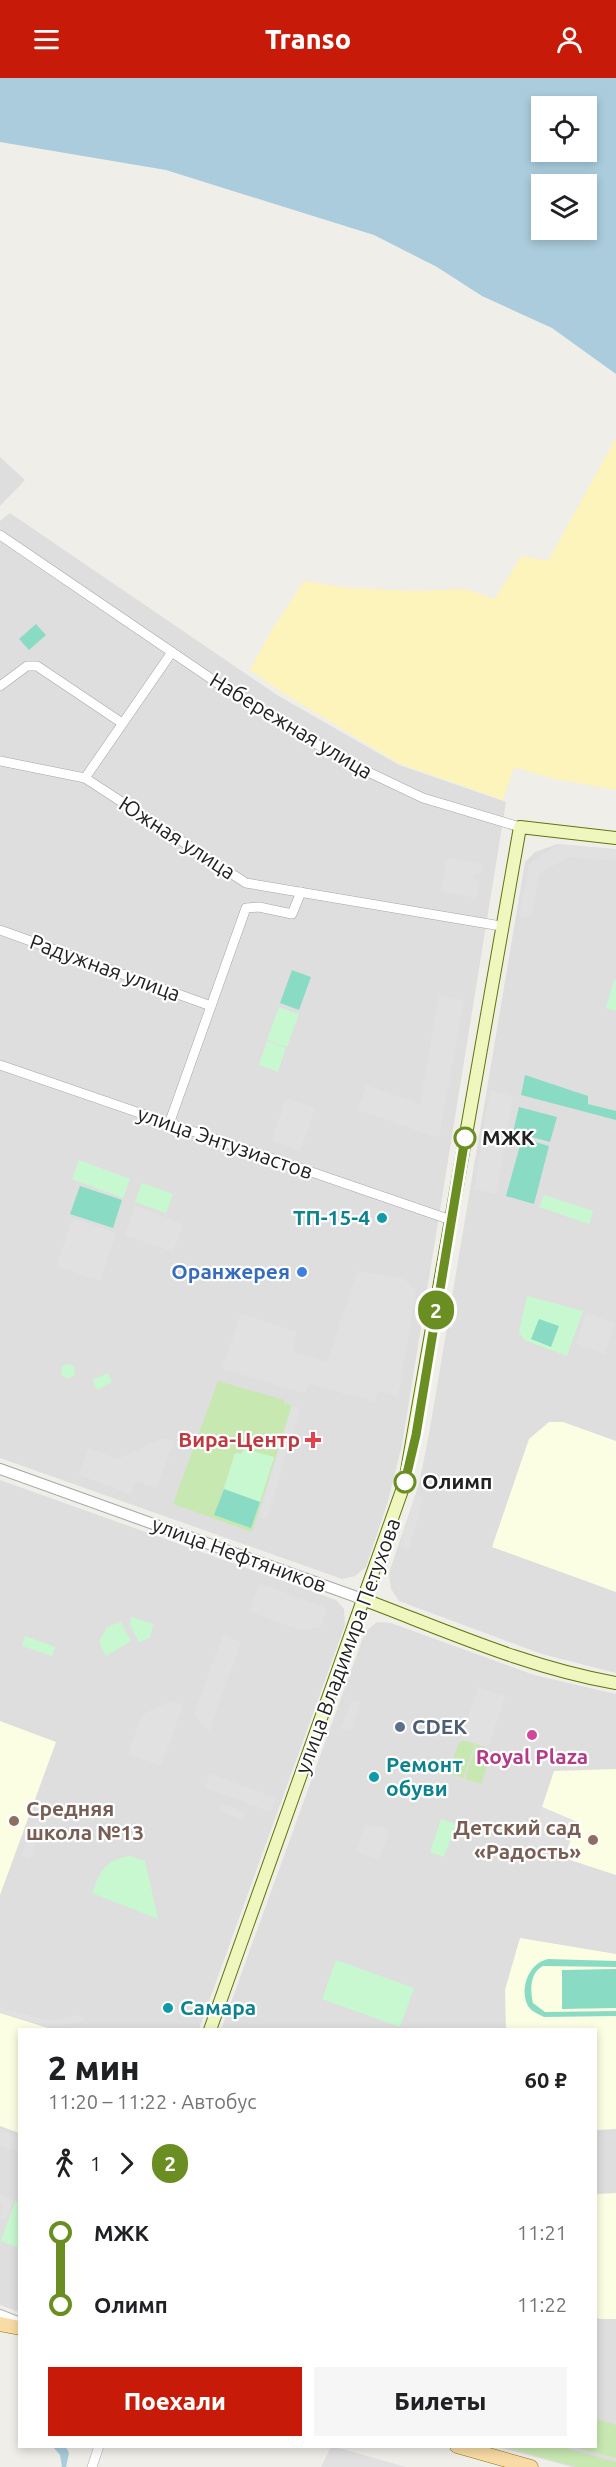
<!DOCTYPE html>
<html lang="ru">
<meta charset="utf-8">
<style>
:root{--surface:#fff;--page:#f6f6f6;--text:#202124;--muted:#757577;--accent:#c81a09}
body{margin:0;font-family:Ubuntu,sans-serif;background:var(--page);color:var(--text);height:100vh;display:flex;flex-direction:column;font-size:22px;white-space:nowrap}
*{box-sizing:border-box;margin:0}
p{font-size:20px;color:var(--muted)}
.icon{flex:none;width:33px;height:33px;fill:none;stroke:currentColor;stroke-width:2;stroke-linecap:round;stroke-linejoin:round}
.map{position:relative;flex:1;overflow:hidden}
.drawer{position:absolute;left:18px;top:1950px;width:579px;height:420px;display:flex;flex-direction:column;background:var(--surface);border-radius:0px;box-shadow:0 3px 9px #0003}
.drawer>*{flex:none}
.badge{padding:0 12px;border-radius:20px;font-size:21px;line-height:39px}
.buttons{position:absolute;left:531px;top:18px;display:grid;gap:12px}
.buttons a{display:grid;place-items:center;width:66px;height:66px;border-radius:0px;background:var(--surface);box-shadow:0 3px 9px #0003;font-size:30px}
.map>.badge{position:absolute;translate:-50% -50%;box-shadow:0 0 0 3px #fff}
.legs{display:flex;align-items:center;gap:9px;height:66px;padding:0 30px;font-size:20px}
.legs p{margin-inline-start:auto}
.headline{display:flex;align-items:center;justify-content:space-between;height:102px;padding:0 30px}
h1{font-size:33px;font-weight:800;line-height:45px}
.action{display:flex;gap:12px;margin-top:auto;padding:12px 30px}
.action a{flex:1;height:69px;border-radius:0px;background:var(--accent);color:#fff;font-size:24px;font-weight:800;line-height:69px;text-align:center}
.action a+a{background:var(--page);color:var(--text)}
ul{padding:0 30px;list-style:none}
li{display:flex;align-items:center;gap:21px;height:72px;font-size:22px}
li i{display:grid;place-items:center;width:9px;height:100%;margin:0 8px;background:currentColor}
li i::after{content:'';width:15px;height:15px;margin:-8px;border:4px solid;border-radius:50%;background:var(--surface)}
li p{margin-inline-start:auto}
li:first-child i{background:linear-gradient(#0000 50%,currentColor 0)}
li:last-child i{background:linear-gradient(currentColor 50%,#0000 0)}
header{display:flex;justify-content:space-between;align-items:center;height:78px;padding:0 30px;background:var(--accent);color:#fff;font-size:27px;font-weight:800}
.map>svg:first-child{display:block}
.residential{fill:#dedede}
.education{fill:#fbfee3}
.grass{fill:#c7e8b0;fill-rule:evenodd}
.sand{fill:#fcf4ba}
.park{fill:#c8f8d0}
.pitch{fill:#89dcc3}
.parking{fill:#e1e1e1}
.water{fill:#aaccdc;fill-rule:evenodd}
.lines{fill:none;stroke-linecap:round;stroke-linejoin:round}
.minor-casing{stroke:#a5a5a5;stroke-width:10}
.tertiary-casing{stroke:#a5a5a5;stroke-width:12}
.secondary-casing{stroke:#60750a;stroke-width:14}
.primary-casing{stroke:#967307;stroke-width:15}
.minor{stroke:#fff;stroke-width:9}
.tertiary{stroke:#fff;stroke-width:10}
.secondary{stroke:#eff7bf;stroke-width:12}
.primary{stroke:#f8dba5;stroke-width:14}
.line-1-casing{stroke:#fff;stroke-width:14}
.line-1{stroke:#6b8e23;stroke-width:9}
.stop-1-dot{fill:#fff;stroke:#6b8e23;stroke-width:3}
.culture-dot{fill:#0f9aa8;stroke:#fff;stroke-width:2}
.shop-dot{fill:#3f7fe0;stroke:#fff;stroke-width:2}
.health-dot{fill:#e0444e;stroke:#fff;stroke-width:2}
.service-dot{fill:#5c6f8a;stroke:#fff;stroke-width:2}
.hotel-dot{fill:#d1479c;stroke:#fff;stroke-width:2}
.education-dot{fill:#8d6e63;stroke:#fff;stroke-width:2}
.labels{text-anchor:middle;stroke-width:4.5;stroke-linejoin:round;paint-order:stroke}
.street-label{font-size:21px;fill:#212121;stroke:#fff}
.stop-label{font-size:21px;font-weight:bold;fill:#212121;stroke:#fff;text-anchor:start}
.culture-label{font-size:21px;font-weight:bold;fill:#0d838f;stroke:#fff;text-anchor:start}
.shop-label{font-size:21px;font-weight:bold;fill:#366cbe;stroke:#fff;text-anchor:end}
.health-label{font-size:21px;font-weight:bold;fill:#be3a42;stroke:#fff;text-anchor:end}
.service-label{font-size:21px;font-weight:bold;fill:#4e5e75;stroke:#fff;text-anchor:start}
.hotel-label{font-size:21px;font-weight:bold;fill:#b23c85;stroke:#fff}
.education-label{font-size:21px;font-weight:bold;fill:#785e54;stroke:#fff;text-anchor:start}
</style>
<header><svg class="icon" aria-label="menu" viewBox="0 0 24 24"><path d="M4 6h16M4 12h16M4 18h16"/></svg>Transo<svg class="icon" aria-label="person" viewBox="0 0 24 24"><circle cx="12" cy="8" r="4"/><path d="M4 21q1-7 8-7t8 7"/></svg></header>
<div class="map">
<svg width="616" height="2389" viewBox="0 0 616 2389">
<rect width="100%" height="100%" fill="#f0eee8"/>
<g class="residential">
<polygon points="0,379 25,402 0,428"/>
<polygon points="10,435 277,617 399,687 506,724 402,1367 388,1423 366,1489 355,1498 342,1501 0,1380 0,443"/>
<polygon points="557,766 616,771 616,1595 542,1576 399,1523 391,1511 389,1495 419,1406 429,1356 525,784 535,774"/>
<polygon points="0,1402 336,1522 344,1531 345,1547 199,1951 20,1952 19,2234 0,2227"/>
<polygon points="377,1544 391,1545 534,1597 616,1616 616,2389 572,2389 498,2369 596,2368 596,1952 221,1952 365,1554"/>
</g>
<g class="education">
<polygon points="549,1344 563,1344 616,1363 616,1514 492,1469 529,1361"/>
<polygon points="0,1643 56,1664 0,1817"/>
<polygon points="616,1691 616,1797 564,1780 577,1744 542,1729 554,1693"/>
<polygon points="520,1860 616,1876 616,2051 596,2052 596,1952 506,1951 505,1912"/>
<polygon points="0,1935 51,1951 20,1952 19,2055 0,2048"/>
<polygon points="616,2115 616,2241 600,2241 596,2240 596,2116"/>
</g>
<g class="grass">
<path d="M 218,1303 L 284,1322 L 284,1325 L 292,1327 L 252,1454 L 173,1426 ZM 244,1374 L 274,1379 L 251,1450 L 215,1436 L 235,1376 Z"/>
<polygon points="463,1662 475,1666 463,1700 448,1695 458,1667"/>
<polygon points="476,1666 486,1670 490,1678 481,1706 465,1701"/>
<polygon points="596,2341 616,2347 616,2380 575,2369 596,2368"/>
<polygon points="504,2369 561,2369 616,2384 616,2389 577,2389"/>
</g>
<polygon class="sand" points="616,360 616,712 550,700 514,689 503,722 398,685 282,614 250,592 271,553 304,503 347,510 415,513 465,511 495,521 521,478 548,483"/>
<g class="park">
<polygon points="614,902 616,902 616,933 606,930"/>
<polygon points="279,929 299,936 287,969 267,962"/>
<polygon points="267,963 286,970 278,994 259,987"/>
<polygon points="79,1082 130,1101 123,1120 72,1101"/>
<polygon points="142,1105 173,1116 166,1135 135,1124"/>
<polygon points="544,1117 593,1133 589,1146 539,1129"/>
<polygon points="527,1218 583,1233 567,1278 524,1262 519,1254"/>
<circle cx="68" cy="1293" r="7"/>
<polygon points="108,1295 112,1304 97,1312 93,1302"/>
<polygon points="245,1371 274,1379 260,1424 224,1411 235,1375 241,1376"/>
<polygon points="131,1539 153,1546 150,1560 139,1564 130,1547"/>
<polygon points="121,1544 131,1563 106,1578 99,1564 107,1549"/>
<polygon points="25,1558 55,1569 52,1578 22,1568"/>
<polygon points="441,1741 456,1746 444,1779 430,1774"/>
<path d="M 130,1778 L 145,1783 L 158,1841 L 92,1815 C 100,1793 105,1782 130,1778 Z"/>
<polygon points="336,1882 414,1910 400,1949 322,1921"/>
<polygon points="15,2123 19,2125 19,2170 1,2163"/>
</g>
<g class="pitch">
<polygon points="36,546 46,557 29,572 19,561"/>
<polygon points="292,892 311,899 299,932 280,925"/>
<polygon points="525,997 588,1018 588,1026 616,1033 616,1042 521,1017"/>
<polygon points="519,1029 557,1039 550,1064 513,1054"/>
<polygon points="522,1060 549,1068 534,1126 506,1118"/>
<polygon points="80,1108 122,1122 113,1150 70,1136"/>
<polygon points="539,1241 559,1248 551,1269 531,1261"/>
<polygon points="224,1411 260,1424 251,1450 214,1437"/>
<path d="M 548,1881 L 616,1883 L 616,1889 L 543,1888 C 530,1895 530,1911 533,1925 L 545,1934 L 616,1933 L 616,1938 L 544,1939 C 538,1936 531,1933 528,1928 C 519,1910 529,1885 548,1881 Z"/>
<polygon points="616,1891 616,1930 562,1931 562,1892"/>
</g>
<g class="parking">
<polygon points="559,766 616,772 616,783 568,779 539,796 531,840 519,838 529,786"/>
<polygon points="451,780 483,786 481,796 474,795 473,801 480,803 477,820 441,814 446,783"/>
<polygon points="439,918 464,922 439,1060 358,1032 366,1007 420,1026"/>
<polygon points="490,1012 513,1019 496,1116 474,1111"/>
<polygon points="286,1020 315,1030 300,1073 272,1063"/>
<polygon points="135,1128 183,1146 173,1174 125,1157"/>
<polygon points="73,1140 116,1155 100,1203 57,1188"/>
<polygon points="357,1193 404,1201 416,1213 398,1319 378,1313 375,1324 310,1306 304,1315 222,1291 241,1236 297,1254 292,1273 327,1284"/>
<polygon points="586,1235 615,1245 605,1276 576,1266"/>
<polygon points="292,1327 300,1330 267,1441 259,1439"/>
<polygon points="163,1360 174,1364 157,1410 136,1403 131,1416 79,1397 88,1370 118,1381"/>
<polygon points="415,1417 424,1419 409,1471 400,1468"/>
<polygon points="259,1505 327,1530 320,1550 299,1552 249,1533"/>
<polygon points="223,1557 241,1564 209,1654 194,1636"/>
<polygon points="478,1609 505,1618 488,1669 461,1661"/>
<polygon points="352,1622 360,1625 350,1653 341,1650"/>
<polygon points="171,1623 183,1627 161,1688 128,1676 142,1637"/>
<polygon points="210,1696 276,1720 271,1734 205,1710"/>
<polygon points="221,1725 246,1735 242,1742 219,1732"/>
<polygon points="542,1729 577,1744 564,1780 528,1767"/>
<polygon points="34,1744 42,1747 30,1781 22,1778"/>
<polygon points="372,1746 390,1752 379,1782 356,1774 365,1747 371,1749"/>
<polygon points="0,1929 49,1943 82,1937 85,1943 50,1949 0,1934"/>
<polygon points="0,2052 19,2059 19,2074 0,2067"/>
<polygon points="0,2117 14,2122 6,2142 0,2140 4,2127 0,2125"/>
<polygon points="331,2369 335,2369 406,2389 321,2389"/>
</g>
<g class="water">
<path d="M 0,0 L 616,0 L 616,296 L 552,250 L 482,218 L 437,189 L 374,157 L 166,92 L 0,64 ZM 542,28 L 586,28 L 586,74 L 542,74 ZM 542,106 L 586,106 L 586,152 L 542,152 Z"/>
<polygon points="58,2368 66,2369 69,2375 66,2389 62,2389 60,2377 54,2370"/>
</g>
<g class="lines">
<g class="minor-casing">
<g id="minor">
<polyline points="0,457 235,617 345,683 423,720 520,749"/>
<polyline points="0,608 27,588 37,588 122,645"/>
<polyline points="0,683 85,700 246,805 501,848"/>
<polyline points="85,700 172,574"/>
<polyline points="0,852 211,928"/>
<polyline points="0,987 451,1142"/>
<polyline points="169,1046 246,830 259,829 292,836 301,814"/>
<polyline points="92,2389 99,2368"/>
</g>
</g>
<g class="tertiary-casing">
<g id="tertiary">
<polyline points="0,1391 365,1522"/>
<polyline points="0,2237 20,2245"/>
</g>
</g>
<g class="secondary-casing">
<g id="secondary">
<path d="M 365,1522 C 447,1553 529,1590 616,1605"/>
<polyline points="210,1952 405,1404 520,749 616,760"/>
</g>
</g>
<g class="primary-casing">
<g id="primary">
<polyline points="0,2246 20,2250"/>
<polyline points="457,2368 531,2389"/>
</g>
</g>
<use href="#minor" class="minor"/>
<use href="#tertiary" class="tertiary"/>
<use href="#secondary" class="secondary"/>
<use href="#primary" class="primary"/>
</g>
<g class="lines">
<g class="line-1-casing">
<polyline id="line-1" points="405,1404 416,1357 465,1060"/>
</g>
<use href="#line-1" class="line-1"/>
</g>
<g class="stop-1-dot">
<circle cx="465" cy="1060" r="10"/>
<circle cx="405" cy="1404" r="10"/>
</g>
<g class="culture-dot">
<circle cx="382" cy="1140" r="6"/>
<circle cx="374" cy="1699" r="6"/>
<circle cx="168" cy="1930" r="6"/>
</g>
<circle class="shop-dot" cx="302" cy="1194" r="6"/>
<path class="health-dot" d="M310 1353h6v6h6v6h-6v6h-6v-6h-6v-6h6z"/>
<circle class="service-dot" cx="400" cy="1649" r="6"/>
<circle class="hotel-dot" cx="532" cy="1657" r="6"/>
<g class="education-dot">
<circle cx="14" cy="1743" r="6"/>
<circle cx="593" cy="1762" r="6"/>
</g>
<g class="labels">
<g class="street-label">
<text transform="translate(291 648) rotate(31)" y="7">Набережная улица</text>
<text transform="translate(177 760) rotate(33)" y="7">Южная улица</text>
<text transform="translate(105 890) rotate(20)" y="7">Радужная улица</text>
<text transform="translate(225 1065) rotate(19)" y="7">улица Энтузиастов</text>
<text transform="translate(239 1477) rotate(20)" y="7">улица Нефтяников</text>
<text transform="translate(348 1568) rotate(-70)" y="7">улица Владимира Петухова</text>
</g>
<g class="stop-label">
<text x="482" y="1067">МЖК</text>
<text x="422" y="1411">Олимп</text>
</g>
<g class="culture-label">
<text x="370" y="1147" text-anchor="end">ТП-15-4</text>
<text x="386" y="1694">Ремонт<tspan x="386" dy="24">обуви</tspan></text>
<text x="180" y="1937">Самара</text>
</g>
<g class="shop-label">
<text x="290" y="1201">Оранжерея</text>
</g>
<g class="health-label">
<text x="300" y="1369">Вира-Центр</text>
</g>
<g class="service-label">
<text x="412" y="1656">CDEK</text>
</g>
<g class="hotel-label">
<text x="532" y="1686">Royal Plaza</text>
</g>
<g class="education-label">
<text x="26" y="1738">Средняя<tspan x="26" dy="24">школа №13</tspan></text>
<text x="581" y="1757" text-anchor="end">Детский сад<tspan x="581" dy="24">«Радость»</tspan></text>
</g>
</g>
</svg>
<div class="buttons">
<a><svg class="icon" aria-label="locate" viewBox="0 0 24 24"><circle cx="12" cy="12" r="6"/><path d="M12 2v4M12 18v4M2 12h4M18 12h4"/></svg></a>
<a><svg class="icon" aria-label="layers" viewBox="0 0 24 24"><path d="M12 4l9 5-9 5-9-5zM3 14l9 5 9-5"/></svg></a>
</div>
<b class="badge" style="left:436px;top:1232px;background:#6b8e23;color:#fff">2</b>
<section class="drawer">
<div class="headline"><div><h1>2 мин</h1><p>11:20 – 11:22 · Автобус</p></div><b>60 ₽</b></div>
<div class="legs"><svg class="icon" aria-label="walk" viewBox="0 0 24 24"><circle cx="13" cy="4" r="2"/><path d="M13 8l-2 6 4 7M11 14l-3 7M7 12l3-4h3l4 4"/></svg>1<svg class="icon" aria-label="forward" viewBox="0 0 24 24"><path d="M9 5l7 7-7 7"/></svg><b class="badge" style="background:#6b8e23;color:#fff">2</b></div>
<ul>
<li><i style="color:#6b8e23"></i><b>МЖК</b><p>11:21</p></li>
<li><i style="color:#6b8e23"></i><b>Олимп</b><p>11:22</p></li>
</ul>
<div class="action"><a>Поехали</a><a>Билеты</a></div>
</section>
</div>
